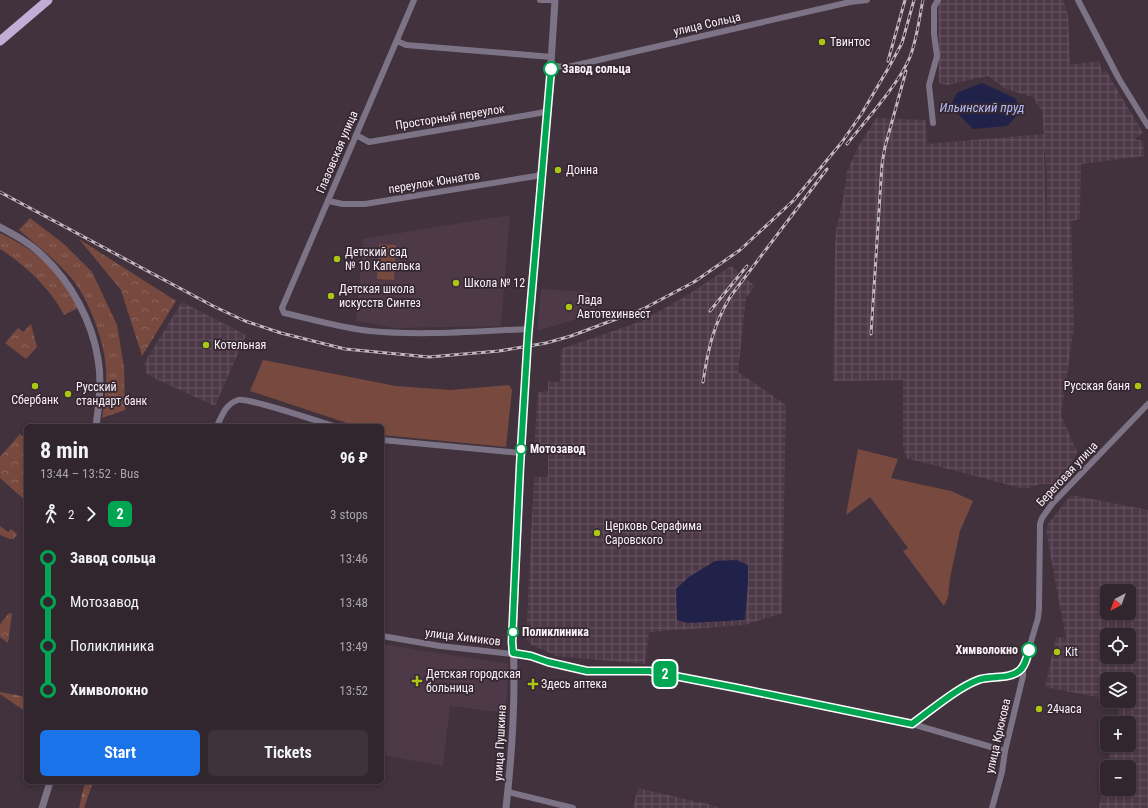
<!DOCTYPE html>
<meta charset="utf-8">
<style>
:root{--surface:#31262e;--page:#3d323a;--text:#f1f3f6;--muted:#a8a5aa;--line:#4c434a;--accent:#1a73e8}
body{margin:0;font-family:"Roboto Condensed",sans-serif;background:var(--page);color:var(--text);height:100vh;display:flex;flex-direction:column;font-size:15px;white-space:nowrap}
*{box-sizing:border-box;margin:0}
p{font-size:13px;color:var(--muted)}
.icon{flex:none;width:22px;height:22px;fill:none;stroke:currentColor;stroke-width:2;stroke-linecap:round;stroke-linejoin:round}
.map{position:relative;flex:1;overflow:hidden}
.panel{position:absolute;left:24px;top:424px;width:360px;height:360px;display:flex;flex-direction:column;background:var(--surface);border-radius:6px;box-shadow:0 2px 6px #0003,0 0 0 1px var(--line)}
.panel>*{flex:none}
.badge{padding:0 8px;border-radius:6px;font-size:14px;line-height:26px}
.needle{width:26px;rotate:221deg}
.fabs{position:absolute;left:1100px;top:584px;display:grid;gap:8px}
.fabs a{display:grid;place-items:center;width:36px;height:36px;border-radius:6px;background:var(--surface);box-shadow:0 2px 6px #0003,0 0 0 1px var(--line);font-size:20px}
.map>.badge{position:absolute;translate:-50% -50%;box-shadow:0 0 0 2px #fff}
.legs{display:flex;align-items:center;gap:6px;height:44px;padding:0 16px;font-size:13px}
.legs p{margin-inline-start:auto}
.overview{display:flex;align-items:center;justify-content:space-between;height:68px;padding:0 16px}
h1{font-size:22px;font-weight:700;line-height:30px}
.cta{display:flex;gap:8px;margin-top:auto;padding:8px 16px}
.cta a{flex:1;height:46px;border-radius:6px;background:var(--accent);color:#fff;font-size:16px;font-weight:700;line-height:46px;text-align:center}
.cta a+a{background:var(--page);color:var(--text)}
ul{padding:0 16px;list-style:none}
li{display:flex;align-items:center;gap:14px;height:44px;font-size:15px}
li i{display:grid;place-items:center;width:6px;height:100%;margin:0 5px;background:currentColor}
li i::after{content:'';width:10px;height:10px;margin:-5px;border:3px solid;border-radius:50%;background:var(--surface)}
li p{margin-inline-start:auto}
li:first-child i{background:linear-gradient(#0000 50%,currentColor 0)}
li:last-child i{background:linear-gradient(currentColor 50%,#0000 0)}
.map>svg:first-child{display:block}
.built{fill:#4e3948}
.industrial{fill:url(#industrial-grid);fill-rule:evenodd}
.grass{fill:url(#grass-tufts)}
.forest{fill:url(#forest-firs)}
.park{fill:url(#park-crowns)}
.garden{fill:#784a3f}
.water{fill:#21224a}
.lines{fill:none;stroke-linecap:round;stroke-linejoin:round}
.minor{stroke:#7d7387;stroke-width:6}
.tertiary{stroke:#7d7387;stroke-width:7}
.primary{stroke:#c1add6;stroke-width:9}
.rail-casing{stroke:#c3b8c0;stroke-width:3}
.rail{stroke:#362833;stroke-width:1.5;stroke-dasharray:4.5;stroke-linecap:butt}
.tertiary-bridge{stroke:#7d7387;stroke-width:7}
.line-1-casing{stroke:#fff;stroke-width:9}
.line-1{stroke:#00a651;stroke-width:6}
.poi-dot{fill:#abc614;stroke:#362833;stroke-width:1.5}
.stop-1-dot{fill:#fff;stroke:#00a651;stroke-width:2}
.labels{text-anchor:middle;stroke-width:3.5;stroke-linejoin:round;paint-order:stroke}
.street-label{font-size:12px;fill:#fbf1f8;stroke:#362833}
.poi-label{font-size:12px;fill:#fbf1f8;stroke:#362833;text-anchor:start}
.stop-label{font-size:12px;font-weight:bold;fill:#fbf1f8;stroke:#362833;text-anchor:start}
.water-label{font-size:13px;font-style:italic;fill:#b2b9f3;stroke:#362833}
</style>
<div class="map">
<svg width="1148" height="808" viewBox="0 0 1148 808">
<defs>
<pattern id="industrial-grid" width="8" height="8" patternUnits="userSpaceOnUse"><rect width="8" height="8" fill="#4e3948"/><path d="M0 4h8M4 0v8" fill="none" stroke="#685663"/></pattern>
<pattern id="grass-tufts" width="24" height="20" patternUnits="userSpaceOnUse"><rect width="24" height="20" fill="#784a3f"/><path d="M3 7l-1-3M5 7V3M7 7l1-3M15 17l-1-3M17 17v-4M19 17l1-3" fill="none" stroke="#8c655c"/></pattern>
<pattern id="forest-firs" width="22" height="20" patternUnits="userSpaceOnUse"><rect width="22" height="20" fill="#784a3f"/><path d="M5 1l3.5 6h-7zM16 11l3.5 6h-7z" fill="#8c655c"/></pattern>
<pattern id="park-crowns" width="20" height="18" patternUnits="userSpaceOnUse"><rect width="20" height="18" fill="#784a3f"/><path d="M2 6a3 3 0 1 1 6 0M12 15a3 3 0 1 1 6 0" fill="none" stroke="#8c655c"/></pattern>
</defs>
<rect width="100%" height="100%" fill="#41323d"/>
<g class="built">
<polygon points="510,215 501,326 394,328 356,321 363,239"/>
<polygon points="541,289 589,292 597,313 537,331"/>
<polygon points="382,644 508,664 506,713 450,706 443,766 382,755"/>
</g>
<g class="industrial">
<path d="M 940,0 L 1063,0 L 1068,14 L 1070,65 L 1099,61 L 1102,72 L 1106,71 L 1143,133 L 1134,139 L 1143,141 L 1144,156 L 1081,164 L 1080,219 L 1071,221 L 1074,327 L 1061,415 L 1077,452 L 1060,484 L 1040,484 L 1025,489 L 906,458 L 903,444 L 903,380 L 833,381 L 835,251 L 836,230 L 844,195 L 847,171 L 858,147 L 876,118 L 926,120 L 927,144 L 1044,134 L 1042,110 L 1036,103 L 1035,98 L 1006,89 L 988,76 L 947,85 L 939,83 L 938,9 ZM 1044,145 L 1047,173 L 1046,246 Z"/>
<polygon points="731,266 755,286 746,298 738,372 786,405 782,613 745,625 649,632 645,664 556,656 532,645 526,640 534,477 548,477 548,450 534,449 538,392 548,391 548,381 560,382 561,349 642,321 686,296"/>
<polygon points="182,302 246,335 215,406 154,378 146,373 145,367 145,362"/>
<path d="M 1071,495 L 1148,510 L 1148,808 L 1099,808 L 1107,769 L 1107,789 L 1129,789 L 1129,767 L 1107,767 L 1112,745 L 1129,745 L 1129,723 L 1116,723 L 1120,702 L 1116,701 L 1129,701 L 1129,679 L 1107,679 L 1107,699 L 1045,687 L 1056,637 L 1066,638 L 1046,531 L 1048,524 ZM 1107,591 L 1129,591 L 1129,613 L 1107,613 ZM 1107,635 L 1129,635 L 1129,657 L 1107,657 Z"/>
<polygon points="638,788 711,805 720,808 633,808"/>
</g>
<g class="grass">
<path d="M 30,218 L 64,244 L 92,272 L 117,325 L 124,367 L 125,410 L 102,418 C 104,402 107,385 106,369 C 105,343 89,300 73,280 C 57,261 38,246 19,230 Z"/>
<path d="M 0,233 C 24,244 48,261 64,283 C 69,290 73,300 78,308 L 64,315 C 51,289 24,264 0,249 Z"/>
<polygon points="0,526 8,532 11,529 17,534 14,539 10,539 0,535"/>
</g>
<g class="forest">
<polygon points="0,692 26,697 26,712 0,694"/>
<polygon points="85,782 93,782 84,808 79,808"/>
</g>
<g class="park">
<polygon points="79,239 176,301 142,356 121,290"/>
<polygon points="31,324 37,347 26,359 5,343 18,328 23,332"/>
<polygon points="20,434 26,440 26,501 0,478 0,457"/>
<polygon points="9,613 12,614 8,643 0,637 0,624"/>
</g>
<g class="garden">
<polygon points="379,244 396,245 394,280 377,279"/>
<polygon points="263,360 396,386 450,390 509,385 512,390 506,447 382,435 382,426 356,426 250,391"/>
<polygon points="858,449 898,459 891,478 951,491 973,501 960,531 950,578 948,597 944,606 903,551 908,548 870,497 846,515"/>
</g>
<g class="water">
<polygon points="982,83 1015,98 1022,110 1007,126 973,129 950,106 957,93"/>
<polygon points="737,560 748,565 748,583 745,620 687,623 677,620 676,589 689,577 715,561"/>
</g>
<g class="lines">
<g class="minor">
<path d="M 414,0 L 282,308 L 284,313 C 312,319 341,328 370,331 C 423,336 476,331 529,329"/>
<polyline points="540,0 551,0"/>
<polyline points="1078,0 1119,79 1148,126"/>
<polyline points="397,41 406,45 552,57"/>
<polyline points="552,66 568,67 850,2 867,0"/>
<polyline points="933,123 929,85 937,56 934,34 934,7 938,0"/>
<polyline points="356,135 369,142 540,113 548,110"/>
<polyline points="328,201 343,204 365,204 536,176 543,173"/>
<path d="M 217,426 C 222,415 226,404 238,400 C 247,397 320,422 334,426"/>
<polyline points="382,440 521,453"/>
<polyline points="382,636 440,646 531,656 548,662 587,671 649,671 737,688 912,724 1005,751"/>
<polyline points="912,724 967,685 980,679 1003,676 1017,673 1023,669"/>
<polyline points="508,792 573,808"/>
<polyline points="992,808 1002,772 1005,751 1023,676 1023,669 1038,618 1039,608 1040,524 1042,518 1052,504 1148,404"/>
</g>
<g class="tertiary">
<path d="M 0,227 C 15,235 30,243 43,256 C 71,282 92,321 98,359 C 102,381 99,404 96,426"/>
<polyline points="528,336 548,110 555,0"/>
<polyline points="42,808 50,782"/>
<path d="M 506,808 C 512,754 516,697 513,642 L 521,453 L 527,359"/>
</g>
<polyline class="primary" points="0,41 48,0"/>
<g class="rail-casing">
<g id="rail">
<polyline points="888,61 905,0"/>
<path d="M 847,144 C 867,119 898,85 910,57 C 917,39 919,19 923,0"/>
<polyline points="0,192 213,306 245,321 281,333 345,349 429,357 499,351 546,343 571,336 643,309 694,282 740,250 794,200 842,142 862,113 889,67 902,43 914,0"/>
<polyline points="710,311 747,266"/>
<polyline points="871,334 882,164 885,147 906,71"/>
<path d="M 703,382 C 708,349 713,326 730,297 L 827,169"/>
</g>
</g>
<use href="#rail" class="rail"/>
<polyline class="tertiary-bridge" points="527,359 528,336"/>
</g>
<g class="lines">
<g class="line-1-casing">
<path id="line-1" d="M 551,69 L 528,336 L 520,466 L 512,642 L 513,653 L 531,656 L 548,662 L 587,671 L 649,671 L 737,688 L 912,724 C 930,711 957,688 978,680 C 990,675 1008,680 1019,671 C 1025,667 1027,657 1029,650"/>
</g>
<use href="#line-1" class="line-1"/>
</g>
<g class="poi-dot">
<circle cx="822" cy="42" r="4"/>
<circle cx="558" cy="170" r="4"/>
<circle cx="337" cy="259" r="4"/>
<circle cx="456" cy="283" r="4"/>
<circle cx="331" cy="296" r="4"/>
<circle cx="569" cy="307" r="4"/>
<circle cx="206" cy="345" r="4"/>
<circle cx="35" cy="386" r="4"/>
<circle cx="1138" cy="386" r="4"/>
<circle cx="68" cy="394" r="4"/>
<circle cx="597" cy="533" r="4"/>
<circle cx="1057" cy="652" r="4"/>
<path d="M415 675h4v4h4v4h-4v4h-4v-4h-4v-4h4z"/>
<path d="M531 678h4v4h4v4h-4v4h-4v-4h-4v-4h4z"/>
<circle cx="1039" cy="709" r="4"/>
</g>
<g class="stop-1-dot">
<circle cx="551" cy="69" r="7"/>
<circle cx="521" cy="449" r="5"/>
<circle cx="513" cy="632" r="5"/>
<circle cx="1029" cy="650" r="7"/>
</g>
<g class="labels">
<g class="street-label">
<text transform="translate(707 24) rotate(-13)" y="4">улица Сольца</text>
<text transform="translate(450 117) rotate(-9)" y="4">Просторный переулок</text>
<text transform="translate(337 152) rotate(-67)" y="4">Глазовская улица</text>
<text transform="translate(434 182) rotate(-9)" y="4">переулок Юннатов</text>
<text transform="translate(1067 474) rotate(-47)" y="4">Береговая улица</text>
<text transform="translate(463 637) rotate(7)" y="4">улица Химиков</text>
<text transform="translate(998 736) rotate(-77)" y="4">улица Крюкова</text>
<text transform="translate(500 743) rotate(-87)" y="4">улица Пушкина</text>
</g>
<g class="poi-label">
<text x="830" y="46">Твинтос</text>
<text x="566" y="174">Донна</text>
<text x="345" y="256">Детский сад<tspan x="345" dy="14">№ 10 Капелька</tspan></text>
<text x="464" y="287">Школа № 12</text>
<text x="339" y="293">Детская школа<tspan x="339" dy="14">искусств Синтез</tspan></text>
<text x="577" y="304">Лада<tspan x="577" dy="14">Автотехинвест</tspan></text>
<text x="214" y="349">Котельная</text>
<text x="1130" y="390" text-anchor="end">Русская баня</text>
<text x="76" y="391">Русский<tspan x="76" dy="14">стандарт банк</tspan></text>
<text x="35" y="404" text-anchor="middle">Сбербанк</text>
<text x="605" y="530">Церковь Серафима<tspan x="605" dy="14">Саровского</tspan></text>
<text x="1065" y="656">Kit</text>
<text x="426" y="678">Детская городская<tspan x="426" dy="14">больница</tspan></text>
<text x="541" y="688">Здесь аптека</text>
<text x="1047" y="713">24часа</text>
</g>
<g class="stop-label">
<text x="562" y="73">Завод сольца</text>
<text x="530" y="453">Мотозавод</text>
<text x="522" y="636">Поликлиника</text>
<text x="1018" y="654" text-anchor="end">Химволокно</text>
</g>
<g class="water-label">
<text x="982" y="112">Ильинский пруд</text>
</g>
</g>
</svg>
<div class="fabs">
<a><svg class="needle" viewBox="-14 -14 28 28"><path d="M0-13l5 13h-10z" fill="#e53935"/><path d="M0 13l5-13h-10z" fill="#a8a5aa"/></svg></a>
<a><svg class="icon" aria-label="locate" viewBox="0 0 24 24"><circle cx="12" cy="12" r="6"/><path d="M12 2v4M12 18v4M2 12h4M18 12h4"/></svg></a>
<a><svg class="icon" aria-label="layers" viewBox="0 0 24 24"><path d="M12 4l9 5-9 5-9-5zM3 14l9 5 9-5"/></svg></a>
<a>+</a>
<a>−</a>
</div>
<b class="badge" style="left:665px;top:674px;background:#00a651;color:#fff">2</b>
<section class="panel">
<div class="overview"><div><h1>8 min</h1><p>13:44 – 13:52 · Bus</p></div><b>96 ₽</b></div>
<div class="legs"><svg class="icon" aria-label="walk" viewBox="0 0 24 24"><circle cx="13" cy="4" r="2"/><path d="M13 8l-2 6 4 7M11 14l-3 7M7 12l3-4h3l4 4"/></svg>2<svg class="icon" aria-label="forward" viewBox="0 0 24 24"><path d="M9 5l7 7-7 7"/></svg><b class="badge" style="background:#00a651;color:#fff">2</b><p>3 stops</p></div>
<ul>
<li><i style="color:#00a651"></i><b>Завод сольца</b><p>13:46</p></li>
<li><i style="color:#00a651"></i><span>Мотозавод</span><p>13:48</p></li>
<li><i style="color:#00a651"></i><span>Поликлиника</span><p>13:49</p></li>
<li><i style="color:#00a651"></i><b>Химволокно</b><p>13:52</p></li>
</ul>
<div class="cta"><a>Start</a><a>Tickets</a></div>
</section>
</div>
